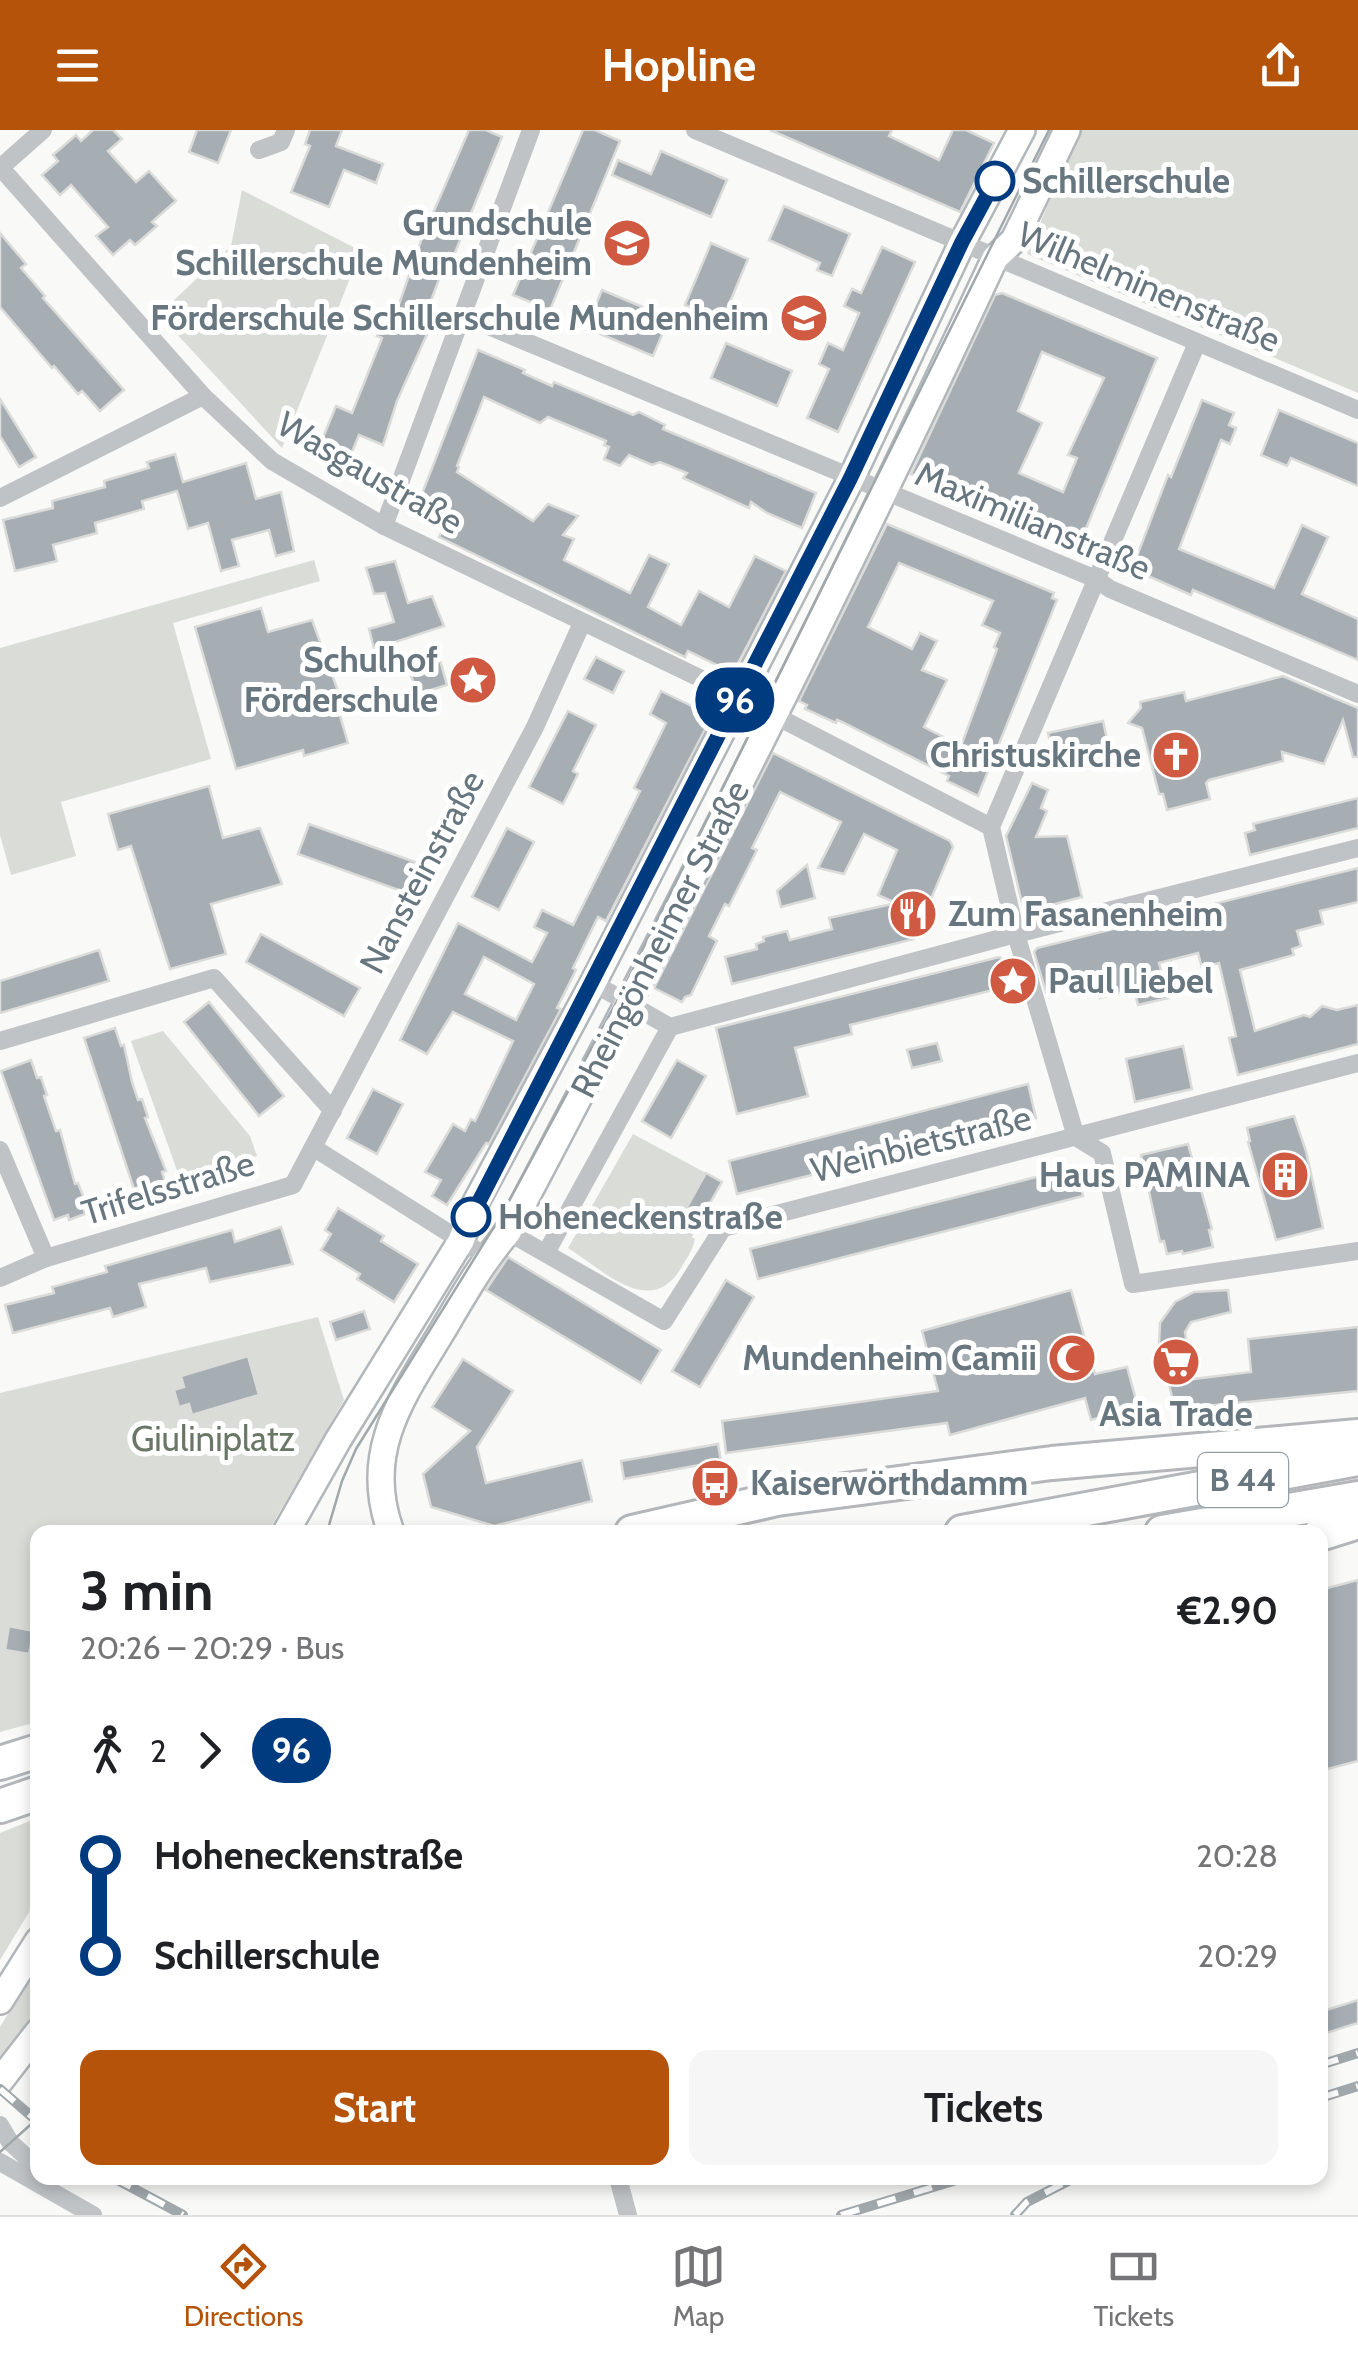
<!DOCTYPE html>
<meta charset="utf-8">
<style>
:root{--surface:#fff;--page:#f6f6f6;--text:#202124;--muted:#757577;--line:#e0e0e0;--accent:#b45309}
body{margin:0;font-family:Cabin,sans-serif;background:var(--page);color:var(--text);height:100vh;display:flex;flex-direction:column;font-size:38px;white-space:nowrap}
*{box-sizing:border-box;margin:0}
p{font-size:32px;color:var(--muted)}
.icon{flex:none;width:55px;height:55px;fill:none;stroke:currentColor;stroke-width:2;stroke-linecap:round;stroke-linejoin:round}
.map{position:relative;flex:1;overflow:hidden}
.panel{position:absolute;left:30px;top:1395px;width:1298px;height:660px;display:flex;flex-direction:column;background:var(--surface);border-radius:20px;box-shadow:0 5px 15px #0003}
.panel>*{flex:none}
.badge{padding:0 20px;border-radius:32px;font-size:35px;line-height:65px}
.map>.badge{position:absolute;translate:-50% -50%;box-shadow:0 0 0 5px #fff}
.legs{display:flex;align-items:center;gap:15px;height:110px;padding:0 50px;font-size:32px}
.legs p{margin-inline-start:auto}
.head{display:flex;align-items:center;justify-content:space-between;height:170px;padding:0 50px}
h1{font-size:55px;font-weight:800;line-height:75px}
.primary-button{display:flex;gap:20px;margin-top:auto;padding:20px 50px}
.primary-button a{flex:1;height:115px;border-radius:20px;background:var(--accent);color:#fff;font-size:40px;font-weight:800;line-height:115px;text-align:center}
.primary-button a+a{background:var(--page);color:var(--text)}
ul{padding:0 50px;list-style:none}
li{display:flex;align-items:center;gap:35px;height:100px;font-size:38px}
li i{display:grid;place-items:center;width:15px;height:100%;margin:0 12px;background:currentColor}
li i::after{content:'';width:25px;height:25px;margin:-12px;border:8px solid;border-radius:50%;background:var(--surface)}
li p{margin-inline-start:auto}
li:first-child i{background:linear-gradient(#0000 50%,currentColor 0)}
li:last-child i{background:linear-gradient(currentColor 50%,#0000 0)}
header{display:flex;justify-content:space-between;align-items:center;height:130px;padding:0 50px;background:var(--accent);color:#fff;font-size:45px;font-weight:800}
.tabs{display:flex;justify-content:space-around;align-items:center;height:140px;border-top:2px solid var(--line);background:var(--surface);font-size:28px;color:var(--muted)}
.tabs a{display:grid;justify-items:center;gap:5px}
.tabs .selected{color:var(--accent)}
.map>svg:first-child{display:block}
.green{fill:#daddd7}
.building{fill:#a7aeb3;stroke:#dbdbd9;stroke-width:2.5;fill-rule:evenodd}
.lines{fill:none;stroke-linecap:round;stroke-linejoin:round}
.secondary-casing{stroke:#b1b7bb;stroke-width:30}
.highway-casing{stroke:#b3b7ba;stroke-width:38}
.street{stroke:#bfc3c6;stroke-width:18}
.secondary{stroke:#fff;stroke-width:25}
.highway{stroke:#fff;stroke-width:32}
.tram{stroke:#a1a8ac;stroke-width:2.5}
.rail-casing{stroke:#a1a8ac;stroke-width:10}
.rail{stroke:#fff;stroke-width:6;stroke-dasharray:19;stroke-linecap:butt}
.line-1-casing{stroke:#fff;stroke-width:22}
.line-1{stroke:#003b80;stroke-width:15}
.stop-1-dot{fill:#fff;stroke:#003b80;stroke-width:5}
.labels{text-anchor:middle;stroke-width:10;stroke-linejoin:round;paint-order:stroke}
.shield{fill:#fff;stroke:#959fa5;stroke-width:2.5}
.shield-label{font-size:32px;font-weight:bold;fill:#67767f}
.stop-label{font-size:35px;font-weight:bold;fill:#67767f;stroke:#fff;text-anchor:start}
.poi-label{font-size:35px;font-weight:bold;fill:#67767f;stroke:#fff;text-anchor:end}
.street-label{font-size:35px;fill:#67767f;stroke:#fff}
.park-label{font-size:35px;fill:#6a7766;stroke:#fff}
</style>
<header><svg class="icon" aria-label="menu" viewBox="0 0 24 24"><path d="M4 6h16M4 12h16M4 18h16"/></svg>Hopline<svg class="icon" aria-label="share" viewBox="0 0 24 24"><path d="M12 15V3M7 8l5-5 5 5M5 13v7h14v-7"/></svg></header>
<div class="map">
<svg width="1358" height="2085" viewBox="0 0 1358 2085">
<rect width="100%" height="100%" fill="#f9f9f7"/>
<g class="green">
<polygon points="1079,0 1358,0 1358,263 1027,124"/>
<polygon points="242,60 361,121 282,318 174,201 186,190 171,173 231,116"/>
<polygon points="314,430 320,451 173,493 211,629 61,672 76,726 11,745 0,705 0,518"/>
<polygon points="163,901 250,1006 257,1026 180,1049 131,911"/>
<path d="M 633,1004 L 706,1043 L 676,1097 L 695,1109 C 693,1120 687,1128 681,1138 C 651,1189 604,1141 568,1118 Z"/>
<polygon points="318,1187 344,1270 268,1402 38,1402 37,1592 0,1602 0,1263"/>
<polygon points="37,1688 37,1769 0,1830 0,1703"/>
<polygon points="37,1836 37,1885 0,1933 0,1897"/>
</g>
<g class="building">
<polygon points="93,0 113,0 122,9 108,21 136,52 149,41 176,71 152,92 157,96 135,115 130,110 113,125 96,106 108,97 71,55 60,65 42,45 58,31 53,25 76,5 81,11"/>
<polygon points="197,0 231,0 218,33 189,22"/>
<polygon points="310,0 342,0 336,16 383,34 376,53 344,40 329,77 291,62 310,16 305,14"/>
<polygon points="469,0 486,0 502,7 454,125 449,123 424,189 432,193 397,271 383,315 359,305 352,322 322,310 336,276 352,283 382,208 377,206 392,174 398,177 421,111"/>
<polygon points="583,0 595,0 620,11 550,180 513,165"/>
<polygon points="770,0 892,0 889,6 939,30 953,0 966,0 994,13 960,82"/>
<polygon points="661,21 727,50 711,87 612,45 618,30 651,44"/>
<polygon points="784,76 850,104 832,146 817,140 820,133 769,110"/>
<polygon points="0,103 26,134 21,138 45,166 43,168 124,260 100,281 82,261 78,264 54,236 52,238 0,177"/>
<polygon points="711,113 748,129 722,191 685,175"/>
<polygon points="882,117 915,132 838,302 807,288 829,239 819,234 828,213 843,220 859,183 844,176 852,159 861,163"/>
<polygon points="602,160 669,188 653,226 586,198"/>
<path d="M 1002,163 L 1157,228 L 1080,413 L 1026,390 L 1020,393 L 1018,386 L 911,344 L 995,165 ZM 1042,222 L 1104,248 L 1068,325 L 1077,328 L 1063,362 L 1019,343 L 1042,293 L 1018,281 Z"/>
<polygon points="726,213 792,241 777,276 711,248"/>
<polygon points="478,220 525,240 523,243 552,256 554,252 633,285 639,282 665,295 663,299 816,363 802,398 767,383 751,372 749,378 683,348 687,343 660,332 652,335 629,325 620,336 604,329 609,317 604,315 606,311 548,287 540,293 484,267 457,336 459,337 457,342 533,391 548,374 578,386 563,405 574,409 564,430 630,463 649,425 669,434 648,477 681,495 699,461 729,477 755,426 786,441 733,543 688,521 685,527 439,407 450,386 428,378 430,373 420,369"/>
<polygon points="0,269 36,327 19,337 0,306"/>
<polygon points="1202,270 1234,283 1229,295 1236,298 1230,314 1221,310 1179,419 1274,458 1302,395 1328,407 1302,464 1358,489 1358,530 1193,460 1191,465 1132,439 1168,345 1171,347"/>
<polygon points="1279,280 1358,313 1358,356 1291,328 1287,336 1261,325"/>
<polygon points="175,324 183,352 246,333 256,369 281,362 294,421 276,426 269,400 232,410 239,436 221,441 208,393 188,399 177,361 142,371 144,379 95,393 97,403 53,415 57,431 15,441 3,390 53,378 52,371 105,357 104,351 149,338 147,332"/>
<path d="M 887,394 L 1054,463 L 1052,468 L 1057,470 L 978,666 L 947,651 L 949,646 L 842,592 L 837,590 L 836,593 L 805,579 L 807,575 L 799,571 ZM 899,433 L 993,471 L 982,495 L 1000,503 L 994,517 L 997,519 L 961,616 L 924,597 L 947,550 L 922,540 L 937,511 L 920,503 L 912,519 L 868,497 Z"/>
<polygon points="395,431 408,473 432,466 444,496 374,519 369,499 394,492 385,463 374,464 366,438"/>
<polygon points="261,478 268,502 312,490 345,580 339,582 348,613 304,626 303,620 236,639 195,497"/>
<polygon points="403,525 439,527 447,555 418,564"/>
<polygon points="596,527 624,541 613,563 584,549"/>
<polygon points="1283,546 1358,578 1358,627 1353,627 1343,590 1324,634 1282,622 1283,631 1209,650 1206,653 1210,669 1167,680 1163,664 1159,664 1142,598 1128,593 1141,578 1140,572 1184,562 1186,571"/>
<path d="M 661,561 L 712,586 L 606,791 L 598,787 L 573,838 L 576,840 L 557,878 L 561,879 L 489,1014 L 486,1013 L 447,1075 L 432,1066 L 441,1050 L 425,1042 L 453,994 L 465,1001 L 471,989 L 475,991 L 513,911 L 453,882 L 427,924 L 400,910 L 458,793 L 532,832 L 547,803 L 534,797 L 542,780 L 573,795 L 640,661 L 634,658 L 666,593 L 650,584 ZM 484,827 L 534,854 L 516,890 L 465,864 Z"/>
<polygon points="568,581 596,595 573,641 578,644 563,674 529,657"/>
<polygon points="1103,591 1111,627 1057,640 1048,603"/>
<polygon points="773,623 950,711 953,717 914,809 732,854 725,827 757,819 756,814 764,811 763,807 787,801 790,810 832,799 829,788 896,773 878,765 897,720 864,704 844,744 818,738 841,692 780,662 752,718 757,720 729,776 725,774 709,806 717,811 691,865 685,867 682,872 654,858"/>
<polygon points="1032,653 1048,660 1041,678 1047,681 1036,707 1067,706 1082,767 1024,782 1006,706"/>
<polygon points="209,656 223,708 260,698 282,754 211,774 226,824 170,839 131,716 118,720 108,684"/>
<polygon points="1358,668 1358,698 1250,725 1245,703 1255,700 1253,694"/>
<polygon points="309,694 415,732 404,762 298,724"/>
<polygon points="507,698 534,712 499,780 472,767"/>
<polygon points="807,735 815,768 781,777 777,761"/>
<polygon points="1358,738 1358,772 1320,781 1323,794 1297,801 1301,816 1292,819 1294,825 1240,840 1255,901 1304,885 1310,887 1322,876 1337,880 1358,875 1358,914 1238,945 1229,908 1236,906 1219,833 1202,838 1198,823 1159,833 1168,868 1138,875 1134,859 1100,868 1096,848 1046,862 1034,822 1037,818"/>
<polygon points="261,804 360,858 344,886 246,832"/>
<polygon points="99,820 109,851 0,883 0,851"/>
<polygon points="999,827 1012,835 1018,854 850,895 852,904 795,918 808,966 737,984 716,898"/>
<polygon points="209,872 284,966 259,986 184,892"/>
<polygon points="115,898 121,916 124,915 132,952 138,970 142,969 148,987 145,988 166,1041 162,1042 166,1054 150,1059 148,1054 134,1059 84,908"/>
<polygon points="937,913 942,931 912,938 907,920"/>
<polygon points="1183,916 1192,959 1135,972 1126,929"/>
<polygon points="31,930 37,948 41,947 47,965 44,966 56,1001 60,1000 75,1054 78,1053 85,1071 82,1072 85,1084 69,1090 68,1085 54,1090 1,941"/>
<polygon points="677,930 706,946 671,1008 642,991"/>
<polygon points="1028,954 1036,988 737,1064 729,1031"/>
<polygon points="373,959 403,974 377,1024 347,1008"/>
<polygon points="1294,986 1306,1021 1323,1098 1276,1110 1248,1012 1250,1011 1247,998"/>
<polygon points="1188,1014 1212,1099 1209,1100 1213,1117 1183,1124 1182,1121 1167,1124 1164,1111 1160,1112 1141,1025"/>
<polygon points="1076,1037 1083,1066 758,1149 750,1119"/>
<polygon points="706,1043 722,1052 691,1106 676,1097"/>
<polygon points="338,1078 384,1106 381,1111 418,1134 394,1172 357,1149 360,1144 321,1120 331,1104 325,1100"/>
<polygon points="281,1097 293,1134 210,1152 206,1138 139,1154 146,1177 113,1187 110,1178 13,1203 5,1175 54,1163 52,1157 107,1142 105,1136 232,1100 235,1112"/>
<polygon points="508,1127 661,1220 641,1253 486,1160"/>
<polygon points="726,1150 754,1167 700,1257 672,1241"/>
<polygon points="1071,1160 1095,1244 1127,1237 1138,1277 1091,1290 1085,1268 950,1305 947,1293 726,1323 722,1291 938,1261 922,1201"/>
<polygon points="1228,1160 1231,1182 1191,1192 1185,1202 1193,1249 1251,1242 1248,1209 1358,1197 1358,1261 1175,1279 1159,1214 1160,1193 1175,1172 1194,1162"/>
<polygon points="364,1181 370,1199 336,1210 330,1192"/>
<polygon points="248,1226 259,1265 192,1285 189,1274 179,1277 174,1260 184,1257 181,1246"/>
<polygon points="463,1229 513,1261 477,1317 486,1353 582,1330 592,1371 494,1396 431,1377 423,1344 470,1301 432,1277"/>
<polygon points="718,1314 721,1331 624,1349 621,1331"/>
<polygon points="1358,1450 1358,1631 1320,1641 1320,1460"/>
<polygon points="9,1496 34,1501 29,1524 5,1520"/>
<polygon points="1358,1870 1358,1893 1320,1905 1320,1882"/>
</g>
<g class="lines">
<g class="secondary-casing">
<g id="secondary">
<polyline points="286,1402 338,1310 461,1111 475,1074 593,853 851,349 962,113 1022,0"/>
<path d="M 391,1402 C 361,1322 403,1266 443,1200 C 463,1166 482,1132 508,1102 C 678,781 842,457 995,128 L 1014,110 L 1067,0"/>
<polyline points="0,1871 38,1811"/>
<polyline points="0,1951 38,1902"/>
</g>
</g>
<g class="highway-casing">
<g id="highway">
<polyline points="632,1402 777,1369 1052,1333 1358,1306"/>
<polyline points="962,1402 1358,1329"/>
<polyline points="1162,1402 1358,1368"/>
<polyline points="1320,1404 1358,1392"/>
<polyline points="0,1633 38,1621"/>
<polyline points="0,1676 38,1663"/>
</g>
</g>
<g class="street">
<polyline points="695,0 1358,280"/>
<polyline points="259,20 281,12 286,0"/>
<polyline points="0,37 203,266 272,331 384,396 737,566 991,697"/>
<polyline points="0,38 43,0"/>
<polyline points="462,185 1096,449 1110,459 1358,564"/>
<polyline points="1197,213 991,697 1016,804 1076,1007 1102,1023 1133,1154 1358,1121"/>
<polyline points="0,368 203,266"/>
<polyline points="384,396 531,0"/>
<polyline points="593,853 670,897 1016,804 1358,718"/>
<polyline points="0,911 214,848 333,981"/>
<polyline points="314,1018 487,1127"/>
<polyline points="0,1020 46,1128"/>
<polyline points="508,1102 664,1191 723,1098 1358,933"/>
<polyline points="546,1123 670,897"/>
<polyline points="0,1148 46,1128 293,1055 535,597 582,493"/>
<polyline points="0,1995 10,2012 38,2038"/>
<polyline points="0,2032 93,2085"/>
<polyline points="618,2048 628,2085"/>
</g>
<use href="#secondary" class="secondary"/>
<use href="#highway" class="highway"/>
<g class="tram">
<polyline points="327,1402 342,1351 356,1319 502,1084 619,867 1049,0"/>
<polyline points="0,2022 38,1988"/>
</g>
<g class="rail-casing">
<g id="rail">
<polyline points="1320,1935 1358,1923"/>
<polyline points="0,1959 38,1992"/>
<polyline points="1320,1968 1358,1956"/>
<polyline points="114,2048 183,2085"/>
<polyline points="841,2085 963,2048"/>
<polyline points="1015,2085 1027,2072 1074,2048"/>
</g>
</g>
<use href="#rail" class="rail"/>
</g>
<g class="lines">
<g class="line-1-casing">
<polyline id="line-1" points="471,1087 850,349 962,112 995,51"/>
</g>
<use href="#line-1" class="line-1"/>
</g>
<defs>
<g id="school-disc" transform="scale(2.5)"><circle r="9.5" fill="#cf5a41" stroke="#fff"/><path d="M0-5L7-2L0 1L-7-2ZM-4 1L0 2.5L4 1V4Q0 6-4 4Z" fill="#fff"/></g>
<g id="sight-disc" transform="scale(2.5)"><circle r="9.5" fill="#cf5a41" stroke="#fff"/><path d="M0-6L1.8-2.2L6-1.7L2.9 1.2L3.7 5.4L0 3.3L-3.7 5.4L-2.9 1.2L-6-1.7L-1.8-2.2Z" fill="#fff"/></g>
<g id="church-disc" transform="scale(2.5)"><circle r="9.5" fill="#cf5a41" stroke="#fff"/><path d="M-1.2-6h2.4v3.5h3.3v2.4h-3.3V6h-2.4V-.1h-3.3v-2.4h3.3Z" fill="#fff"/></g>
<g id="restaurant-disc" transform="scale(2.5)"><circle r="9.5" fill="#cf5a41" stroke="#fff"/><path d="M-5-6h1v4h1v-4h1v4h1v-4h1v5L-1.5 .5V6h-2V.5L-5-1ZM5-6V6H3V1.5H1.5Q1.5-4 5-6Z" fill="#fff"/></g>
<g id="building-disc" transform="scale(2.5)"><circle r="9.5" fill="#cf5a41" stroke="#fff"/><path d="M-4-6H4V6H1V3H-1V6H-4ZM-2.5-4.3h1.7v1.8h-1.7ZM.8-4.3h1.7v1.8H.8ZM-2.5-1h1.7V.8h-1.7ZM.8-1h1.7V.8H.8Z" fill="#fff"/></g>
<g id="mosque-disc" transform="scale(2.5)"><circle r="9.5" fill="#cf5a41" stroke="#fff"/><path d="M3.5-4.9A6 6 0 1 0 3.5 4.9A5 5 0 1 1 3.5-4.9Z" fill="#fff"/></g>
<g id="supermarket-disc" transform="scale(2.5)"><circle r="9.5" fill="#cf5a41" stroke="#fff"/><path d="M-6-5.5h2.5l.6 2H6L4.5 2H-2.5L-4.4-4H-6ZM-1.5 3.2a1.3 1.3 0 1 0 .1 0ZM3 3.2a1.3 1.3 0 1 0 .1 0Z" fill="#fff"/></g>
<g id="bus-disc" transform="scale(2.5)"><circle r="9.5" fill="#cf5a41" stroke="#fff"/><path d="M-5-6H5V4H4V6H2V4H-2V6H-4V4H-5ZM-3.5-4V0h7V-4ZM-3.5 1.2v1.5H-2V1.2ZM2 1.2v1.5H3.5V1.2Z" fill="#fff"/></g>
</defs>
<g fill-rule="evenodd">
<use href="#school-disc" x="627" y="113"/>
<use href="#school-disc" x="804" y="188"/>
<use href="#sight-disc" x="473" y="550"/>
<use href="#church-disc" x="1176" y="625"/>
<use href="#restaurant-disc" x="913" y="784"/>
<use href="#sight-disc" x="1013" y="851"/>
<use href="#building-disc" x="1285" y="1045"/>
<use href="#mosque-disc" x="1072" y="1228"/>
<use href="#supermarket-disc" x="1176" y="1232"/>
<use href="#bus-disc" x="715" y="1353"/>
</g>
<g class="stop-1-dot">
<circle cx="995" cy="51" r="18"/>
<circle cx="471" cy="1087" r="18"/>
</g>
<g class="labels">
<rect class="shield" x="1198" y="1323" width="90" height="54" rx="8"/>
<g class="shield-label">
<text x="1243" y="1361">B 44</text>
</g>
<g class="stop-label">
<text x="1022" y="63">Schillerschule</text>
<text x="498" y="1099">Hoheneckenstraße</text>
</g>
<g class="poi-label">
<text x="592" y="105">Grundschule<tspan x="592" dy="40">Schillerschule Mundenheim</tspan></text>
<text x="769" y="200">Förderschule Schillerschule Mundenheim</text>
<text x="438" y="542">Schulhof<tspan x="438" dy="40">Förderschule</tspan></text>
<text x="1141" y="637">Christuskirche</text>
<text x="948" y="796" text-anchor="start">Zum Fasanenheim</text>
<text x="1048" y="863" text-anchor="start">Paul Liebel</text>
<text x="1250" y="1057">Haus PAMINA</text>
<text x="1037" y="1240">Mundenheim Camii</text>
<text x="1176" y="1296" text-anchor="middle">Asia Trade</text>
<text x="750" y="1365" text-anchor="start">Kaiserwörthdamm</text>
</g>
<g class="street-label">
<text transform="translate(1149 157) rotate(23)" y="12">Wilhelminenstraße</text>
<text transform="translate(370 343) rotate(30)" y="12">Wasgaustraße</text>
<text transform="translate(1033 391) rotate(23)" y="12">Maximilianstraße</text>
<text transform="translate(422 742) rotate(-62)" y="12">Nansteinstraße</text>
<text transform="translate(660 809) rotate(-63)" y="12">Rheingönheimer Straße</text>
<text transform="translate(921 1014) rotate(-14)" y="12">Weinbietstraße</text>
<text transform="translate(168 1058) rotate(-17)" y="12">Trifelsstraße</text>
</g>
<g class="park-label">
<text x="213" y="1321">Giuliniplatz</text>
</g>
</g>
</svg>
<b class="badge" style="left:735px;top:570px;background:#003b80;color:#fff">96</b>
<section class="panel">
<div class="head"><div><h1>3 min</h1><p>20:26 – 20:29 · Bus</p></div><b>€2.90</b></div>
<div class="legs"><svg class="icon" aria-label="walk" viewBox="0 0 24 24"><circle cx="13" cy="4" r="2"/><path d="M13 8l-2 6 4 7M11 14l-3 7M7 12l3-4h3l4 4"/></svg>2<svg class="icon" aria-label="forward" viewBox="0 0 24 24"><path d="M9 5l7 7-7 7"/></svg><b class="badge" style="background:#003b80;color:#fff">96</b></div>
<ul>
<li><i style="color:#003b80"></i><b>Hoheneckenstraße</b><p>20:28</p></li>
<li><i style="color:#003b80"></i><b>Schillerschule</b><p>20:29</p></li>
</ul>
<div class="primary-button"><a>Start</a><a>Tickets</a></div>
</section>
</div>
<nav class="tabs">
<a class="selected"><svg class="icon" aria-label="directions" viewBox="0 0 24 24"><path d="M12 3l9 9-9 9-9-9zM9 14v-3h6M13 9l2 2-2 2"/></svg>Directions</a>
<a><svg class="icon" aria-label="map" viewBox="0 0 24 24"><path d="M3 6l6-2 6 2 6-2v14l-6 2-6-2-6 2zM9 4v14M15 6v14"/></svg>Map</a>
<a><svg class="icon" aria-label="tickets" viewBox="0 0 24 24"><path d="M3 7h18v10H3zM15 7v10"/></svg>Tickets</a>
</nav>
